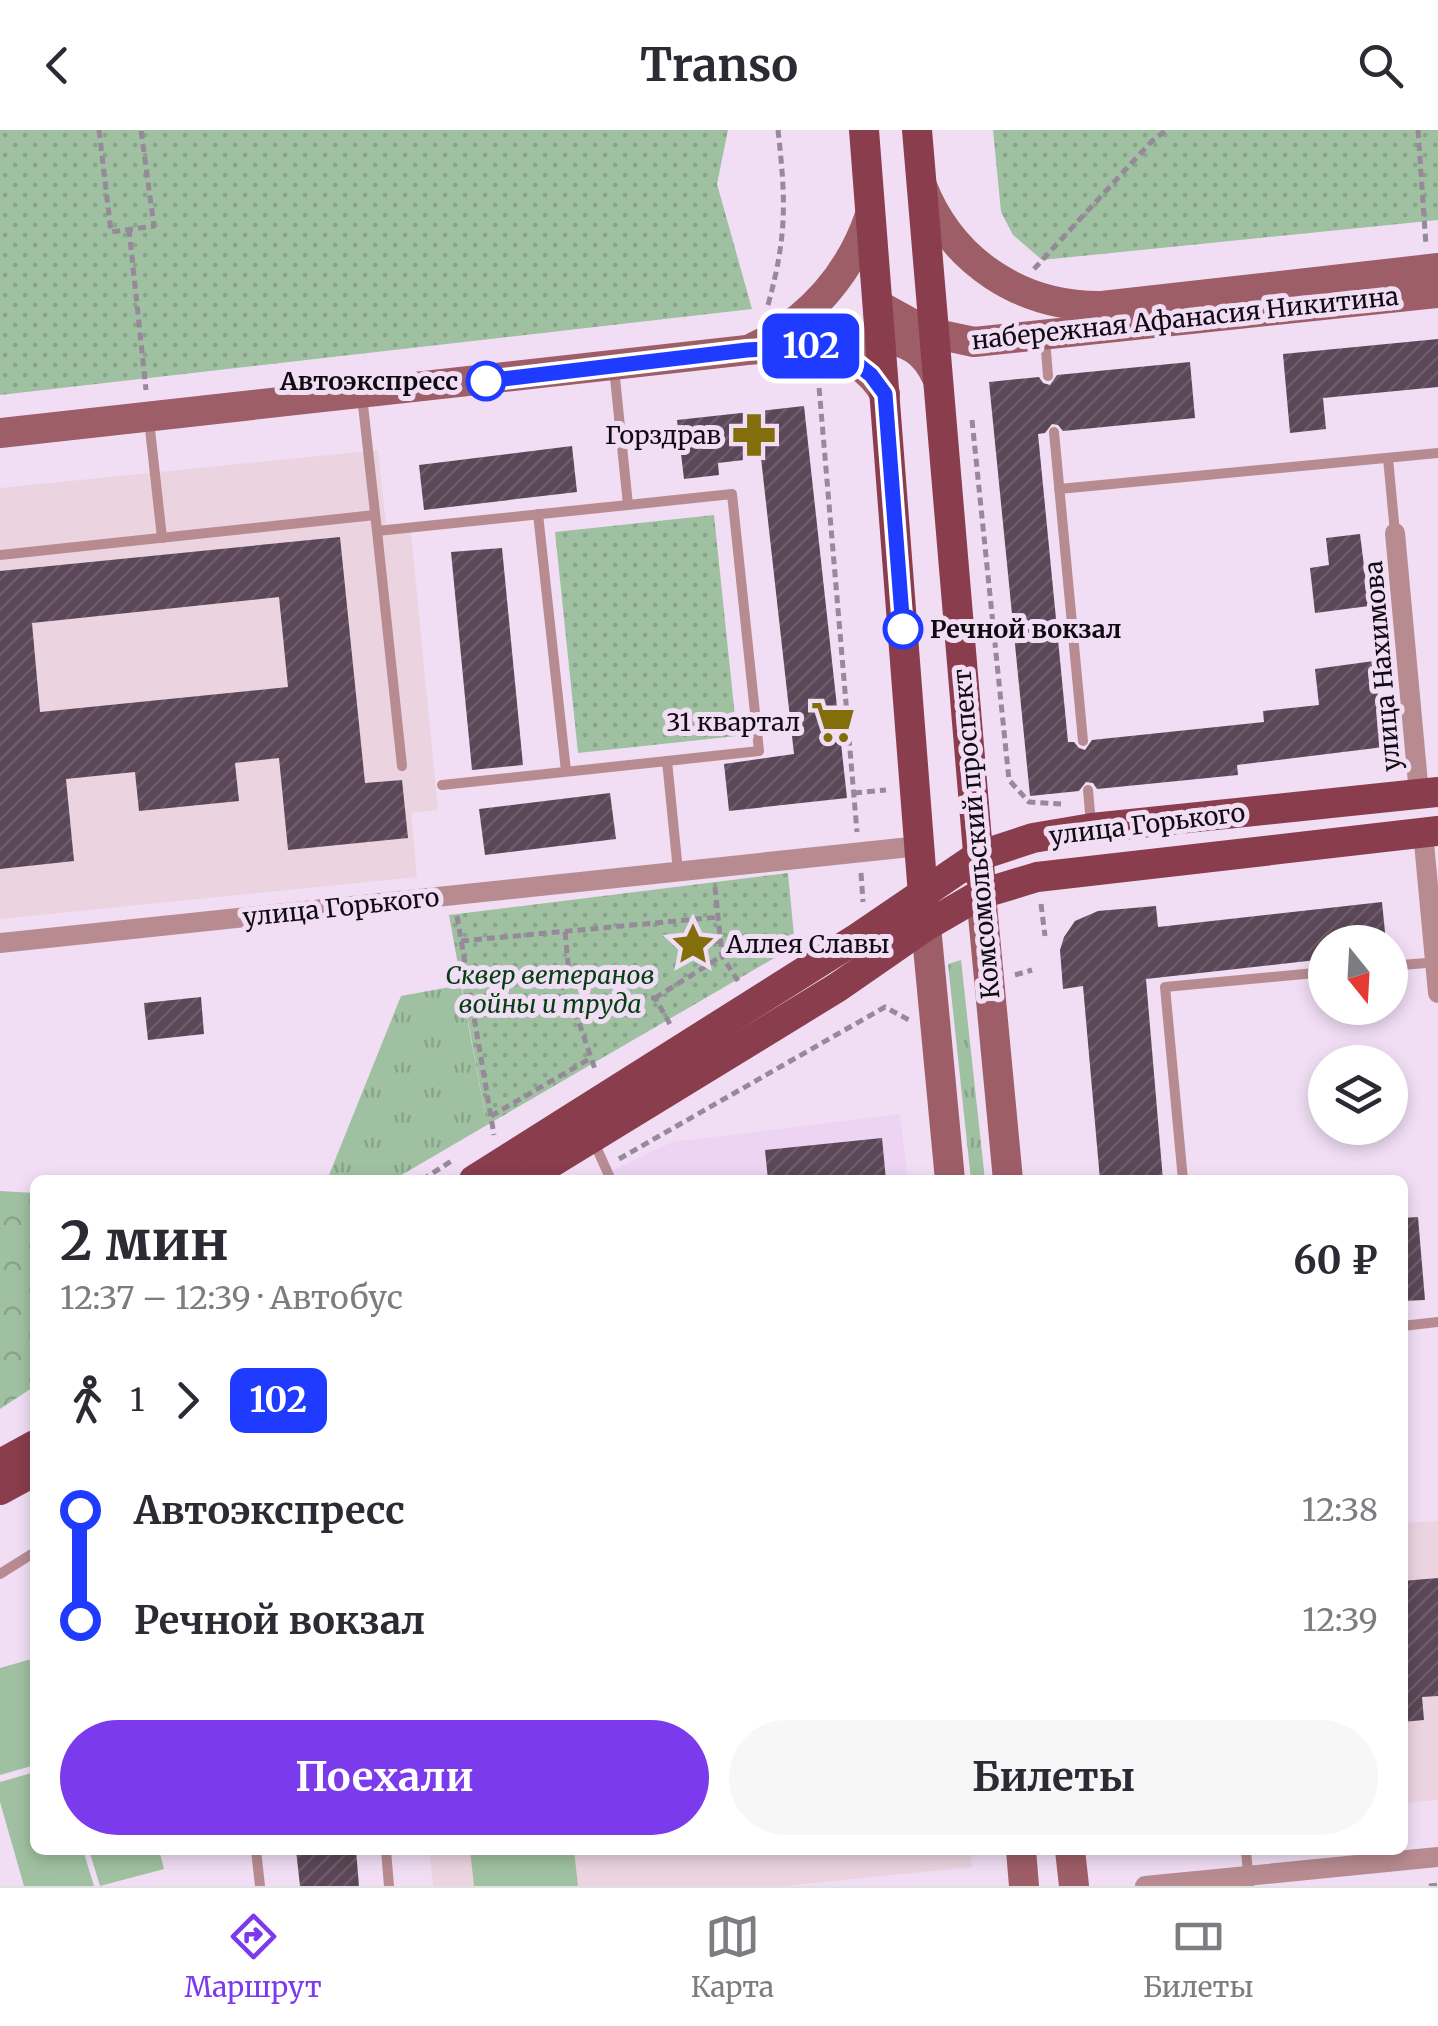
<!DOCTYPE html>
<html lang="ru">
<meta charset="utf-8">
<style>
:root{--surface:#fff;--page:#f7f7f7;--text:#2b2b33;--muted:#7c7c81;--line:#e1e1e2;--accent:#7c3aed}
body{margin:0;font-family:Merriweather,serif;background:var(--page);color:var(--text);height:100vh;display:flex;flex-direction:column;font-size:38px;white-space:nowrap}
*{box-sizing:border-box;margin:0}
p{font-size:32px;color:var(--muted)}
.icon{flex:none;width:55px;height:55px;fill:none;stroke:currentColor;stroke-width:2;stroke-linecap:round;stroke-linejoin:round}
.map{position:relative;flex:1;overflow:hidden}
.side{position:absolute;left:30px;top:1045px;width:1378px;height:680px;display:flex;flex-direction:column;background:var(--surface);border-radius:15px;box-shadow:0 5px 15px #0003}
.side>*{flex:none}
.badge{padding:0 20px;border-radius:15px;font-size:35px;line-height:65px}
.needle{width:65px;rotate:162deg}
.tools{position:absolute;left:1308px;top:795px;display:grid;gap:20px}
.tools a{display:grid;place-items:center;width:100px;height:100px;border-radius:50%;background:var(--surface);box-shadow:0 5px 15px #0003;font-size:50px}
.map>.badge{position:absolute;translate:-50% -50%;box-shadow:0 0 0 5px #fff}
.legs{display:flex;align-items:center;gap:15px;height:110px;padding:0 30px;font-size:32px}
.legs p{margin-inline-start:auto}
.head{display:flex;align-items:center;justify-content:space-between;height:170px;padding:0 30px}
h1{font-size:55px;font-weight:700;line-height:75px}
.button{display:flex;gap:20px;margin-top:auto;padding:20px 30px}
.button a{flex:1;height:115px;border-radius:60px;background:var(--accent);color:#fff;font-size:40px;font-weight:700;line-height:115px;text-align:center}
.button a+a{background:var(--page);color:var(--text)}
ul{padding:0 30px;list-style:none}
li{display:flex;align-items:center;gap:35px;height:110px;font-size:38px}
li i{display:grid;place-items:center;width:15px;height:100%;margin:0 12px;background:currentColor}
li i::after{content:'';width:25px;height:25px;margin:-12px;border:8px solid;border-radius:50%;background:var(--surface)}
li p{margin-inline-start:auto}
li:first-child i{background:linear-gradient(#0000 50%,currentColor 0)}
li:last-child i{background:linear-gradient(currentColor 50%,#0000 0)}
header{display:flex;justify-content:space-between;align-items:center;height:130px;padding:0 30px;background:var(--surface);font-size:45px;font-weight:700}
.tabs{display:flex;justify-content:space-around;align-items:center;height:140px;border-top:2px solid var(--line);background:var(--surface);font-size:28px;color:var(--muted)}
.tabs a{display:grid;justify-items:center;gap:5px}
.tabs .on{color:var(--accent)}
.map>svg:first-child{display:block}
.built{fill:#ecd4f2}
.education{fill:#ebd4e0}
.grass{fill:url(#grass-tufts)}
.forest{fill:url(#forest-crowns)}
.park{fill:url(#park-dots)}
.pitch{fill:#9fc1a1}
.building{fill:url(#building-hatch);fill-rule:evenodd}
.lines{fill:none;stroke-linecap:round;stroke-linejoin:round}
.path{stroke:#968999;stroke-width:5;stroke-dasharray:8 5;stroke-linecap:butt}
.lane{stroke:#b88b91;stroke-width:10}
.street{stroke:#b88b91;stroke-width:20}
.secondary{stroke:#9e5e68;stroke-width:30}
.primary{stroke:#8a3d4c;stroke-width:30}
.line-1-casing{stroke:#fff;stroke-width:22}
.line-1{stroke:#1f3bff;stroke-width:15}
.stop-1-dot{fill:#fff;stroke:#1f3bff;stroke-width:5}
.labels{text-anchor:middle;stroke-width:10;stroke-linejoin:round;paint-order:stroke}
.street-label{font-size:25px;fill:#100a11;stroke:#f1def5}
.stop-label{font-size:25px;font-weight:bold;fill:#100a11;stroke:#f1def5;text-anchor:end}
.poi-label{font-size:25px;fill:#100a11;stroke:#f1def5;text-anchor:end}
.park-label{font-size:25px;font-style:italic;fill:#044012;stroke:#f1def5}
</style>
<header><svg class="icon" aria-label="back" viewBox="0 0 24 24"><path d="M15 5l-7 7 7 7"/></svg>Transo<svg class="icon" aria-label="search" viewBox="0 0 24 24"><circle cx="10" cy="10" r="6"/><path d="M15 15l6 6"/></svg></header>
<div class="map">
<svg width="1438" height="1756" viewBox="0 0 1438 1756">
<defs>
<pattern id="grass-tufts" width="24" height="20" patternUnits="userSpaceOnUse" patternTransform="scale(2.5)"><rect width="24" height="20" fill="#9fc1a1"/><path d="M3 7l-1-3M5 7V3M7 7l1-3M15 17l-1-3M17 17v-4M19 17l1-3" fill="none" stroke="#88a48a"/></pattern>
<pattern id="forest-crowns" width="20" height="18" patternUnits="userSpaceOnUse" patternTransform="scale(2.5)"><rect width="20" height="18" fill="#9fc1a1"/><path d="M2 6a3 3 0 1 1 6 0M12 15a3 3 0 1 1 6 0" fill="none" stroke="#88a48a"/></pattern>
<pattern id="park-dots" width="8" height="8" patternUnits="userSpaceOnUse" patternTransform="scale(2.5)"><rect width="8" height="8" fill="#9fc1a1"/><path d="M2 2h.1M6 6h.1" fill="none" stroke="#88a48a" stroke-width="1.8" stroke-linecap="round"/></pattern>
<pattern id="building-hatch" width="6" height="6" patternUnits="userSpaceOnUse" patternTransform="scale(2.5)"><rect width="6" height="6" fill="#5b4757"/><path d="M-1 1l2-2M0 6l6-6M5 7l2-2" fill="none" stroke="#6d5d6a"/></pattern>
</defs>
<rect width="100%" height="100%" fill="#f1def5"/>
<polygon class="built" points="900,984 908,1050 592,1050 672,1012"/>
<g class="education">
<polygon points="378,320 386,395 410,393 438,680 411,683 417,747 0,789 0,358"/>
<polygon points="1438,1391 1438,1670 1403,1673 1402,1393"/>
<polygon points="429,1720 970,1720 972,1737 784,1756 433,1756"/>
</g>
<g class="grass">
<polygon points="961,830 985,1050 971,1050 948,834"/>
<polygon points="461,855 487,995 393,1050 327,1050 401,866"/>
</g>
<polygon class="forest" points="0,1061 35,1063 35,1256 0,1279"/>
<g class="park">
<polygon points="0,0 728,0 717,54 752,179 0,265"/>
<polygon points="993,0 1438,0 1438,90 1042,130 1013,105 1001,82"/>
<polygon points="714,385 737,606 578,623 555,402"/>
<polygon points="788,743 795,816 487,995 449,785"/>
</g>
<g class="pitch">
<polygon points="35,1528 35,1635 0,1645 0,1538"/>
<polygon points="35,1642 35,1720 83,1720 94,1756 24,1756 0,1672 0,1652"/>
<polygon points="89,1720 159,1720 164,1739 100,1756"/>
<polygon points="470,1720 574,1720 578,1756 474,1756"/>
</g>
<g class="building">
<polygon points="1438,209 1438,257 1323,268 1326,299 1290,303 1283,224"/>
<polygon points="1190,232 1195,288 1063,301 1058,295 1052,294 1045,303 1038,304 1068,612 1074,612 1079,618 1085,620 1092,610 1264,592 1263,581 1319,575 1315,539 1374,531 1384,617 1237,635 1238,645 1097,659 1093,653 1086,652 1079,661 1030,666 989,252 1039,247 1043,253 1050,255 1057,245"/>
<polygon points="804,276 847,668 729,681 724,634 794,624 761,328 718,333 719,345 684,349 677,290"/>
<polygon points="572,316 577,362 424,380 419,335"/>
<polygon points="1360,404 1369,476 1315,483 1310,438 1329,435 1326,408"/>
<path d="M 340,407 L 365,653 L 402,650 L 408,708 L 288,720 L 279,628 L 235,633 L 239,671 L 139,681 L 135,642 L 66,649 L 74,731 L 0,739 L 0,441 ZM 279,467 L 288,557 L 40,582 L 32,493 Z"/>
<polygon points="502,418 523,635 472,640 451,422"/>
<polygon points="610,663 616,709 485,725 479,679"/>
<polygon points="1382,772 1386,812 1325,812 1325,829 1146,849 1163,1050 1100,1050 1083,856 1063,859 1060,820 1064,807 1075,791 1098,781 1156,776 1158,797"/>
<polygon points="201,867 204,904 148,910 144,873"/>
<polygon points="882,1008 886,1050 768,1050 765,1020"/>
<polygon points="1418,1087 1425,1170 1402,1171 1402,1088"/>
<polygon points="1438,1448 1438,1566 1422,1567 1424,1590 1402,1592 1402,1511 1407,1510 1406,1500 1402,1500 1402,1451"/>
<polygon points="296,1720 356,1720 359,1756 300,1756"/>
</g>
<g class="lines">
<g class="path">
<polyline points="99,0 111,102 154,96 141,0"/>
<polyline points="1418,0 1426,115"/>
<polyline points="129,99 146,260"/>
<polyline points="1034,139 1151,12 1166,0"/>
<path d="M 768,175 C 787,106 786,71 778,0"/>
<polyline points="818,245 857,702"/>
<polyline points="972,290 1009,650 1029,672 1061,674"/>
<polyline points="854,663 886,660"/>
<polyline points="861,743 863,772"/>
<polyline points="715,757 722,826 738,851"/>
<polyline points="1041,774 1045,806"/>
<polyline points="457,786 494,1005"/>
<polyline points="565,802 570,854"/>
<polyline points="461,811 719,787"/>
<polyline points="700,813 720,811"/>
<polyline points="1015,845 1032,840"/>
<circle cx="572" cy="867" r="14"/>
<polyline points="586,867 655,868 671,896"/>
<polyline points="655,868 722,826"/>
<polyline points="473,881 558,868"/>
<polyline points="575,881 596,942"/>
<polyline points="491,986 591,928"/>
<polyline points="619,1029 885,877 909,890"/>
<polyline points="422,1050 453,1030"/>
<polyline points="1429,1756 1438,1755"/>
</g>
<g class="lane">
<polyline points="1045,208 1048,246"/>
<polyline points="614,238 628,375 732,364 759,621 667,631"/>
<polyline points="362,266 377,401 628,375"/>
<polyline points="149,290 162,408"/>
<polyline points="1054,302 1083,611"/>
<polyline points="1388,328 1395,403"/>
<polyline points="1059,359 1438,323"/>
<polyline points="538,384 566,641"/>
<polyline points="377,401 402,636"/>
<polyline points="0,425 375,385"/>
<polyline points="442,655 667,631 678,741"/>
<polyline points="1088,660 1091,694"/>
<polyline points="1390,836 1438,832"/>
<polyline points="593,1010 611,1050"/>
<polyline points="1183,1050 1165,857 1325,842"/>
<polyline points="1402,1196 1438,1192"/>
<polyline points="0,1444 35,1422"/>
<polyline points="256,1720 260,1756"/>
<polyline points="386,1720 389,1756"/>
<polyline points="1246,1720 1249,1756"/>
</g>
<g class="street">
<polyline points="1395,403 1419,664"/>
<polyline points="1423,702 1438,863"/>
<polyline points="0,813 920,716"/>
<polyline points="1145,1756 1438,1727"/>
</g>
<g class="secondary">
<path d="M 922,56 C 952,132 1021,177 1102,176 L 1438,138"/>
<polyline points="878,175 927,202 974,212 1438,163"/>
<path d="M 754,217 C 810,190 850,144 870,85"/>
<path d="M 818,217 C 846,224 870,239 885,264"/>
<path d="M 0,303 L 747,220 L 881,209 C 907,210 925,222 936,246"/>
<polyline points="981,764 1008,1050"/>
<polyline points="926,796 950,1050"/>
<polyline points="1021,1720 1024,1756"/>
<polyline points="1070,1720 1074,1756"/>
</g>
<g class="primary">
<polyline points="864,0 924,778"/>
<polyline points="917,0 980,746"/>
<polyline points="474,1050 859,807 978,726 1033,708 1092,698 1438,662"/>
<polyline points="523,1050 838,857 926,796 981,764 1037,747 1438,701"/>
<polyline points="0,1334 35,1315"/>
<polyline points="0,1360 35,1341"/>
</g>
</g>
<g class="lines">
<g class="line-1-casing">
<polyline id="line-1" points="486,251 747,220 815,216 852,230 871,245 885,264 903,499"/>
</g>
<use href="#line-1" class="line-1"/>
</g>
<defs>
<g id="pharmacy-bare" transform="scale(3.45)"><path d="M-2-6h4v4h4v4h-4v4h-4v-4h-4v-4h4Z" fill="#826e0b" stroke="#f1def5" stroke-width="2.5" paint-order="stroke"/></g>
<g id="supermarket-bare" transform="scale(3.45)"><path d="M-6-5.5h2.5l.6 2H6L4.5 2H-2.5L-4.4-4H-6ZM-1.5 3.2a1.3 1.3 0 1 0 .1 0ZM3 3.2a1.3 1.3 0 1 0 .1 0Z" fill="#826e0b" stroke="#f1def5" stroke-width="2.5" paint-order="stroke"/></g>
<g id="sight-bare" transform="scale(3.45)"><path d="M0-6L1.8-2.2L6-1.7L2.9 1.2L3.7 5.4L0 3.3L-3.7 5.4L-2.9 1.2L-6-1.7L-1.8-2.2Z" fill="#826e0b" stroke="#f1def5" stroke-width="2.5" paint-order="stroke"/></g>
</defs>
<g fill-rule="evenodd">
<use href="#pharmacy-bare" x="754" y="305"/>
<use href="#supermarket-bare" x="833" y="592"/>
<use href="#sight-bare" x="693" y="814"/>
</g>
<g class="stop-1-dot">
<circle cx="486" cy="251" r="18"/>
<circle cx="903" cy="499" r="18"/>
</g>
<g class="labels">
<g class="street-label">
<text transform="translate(1185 188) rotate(-6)" y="9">набережная Афанасия Никитина</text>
<text transform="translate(1382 536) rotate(-95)" y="9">улица Нахимова</text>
<text transform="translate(1147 694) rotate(-7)" y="9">улица Горького</text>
<text transform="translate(976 704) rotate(-95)" y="9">Комсомольский проспект</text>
<text transform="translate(341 777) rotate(-6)" y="9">улица Горького</text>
</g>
<g class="stop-label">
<text x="458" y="260">Автоэкспресс</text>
<text x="930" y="508" text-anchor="start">Речной вокзал</text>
</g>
<g class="poi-label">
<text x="721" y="314">Горздрав</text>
<text x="800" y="601">31 квартал</text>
<text x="726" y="823" text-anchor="start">Аллея Славы</text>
</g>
<g class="park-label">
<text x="550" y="854">Сквер ветеранов<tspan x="550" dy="29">войны и труда</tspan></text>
</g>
</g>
</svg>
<div class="tools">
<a><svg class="needle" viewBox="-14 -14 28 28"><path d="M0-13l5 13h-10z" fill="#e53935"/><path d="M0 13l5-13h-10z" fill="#7c7c81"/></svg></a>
<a><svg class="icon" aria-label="layers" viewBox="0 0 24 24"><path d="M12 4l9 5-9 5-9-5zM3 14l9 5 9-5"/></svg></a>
</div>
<b class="badge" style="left:811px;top:216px;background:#1f3bff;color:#fff">102</b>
<section class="side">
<div class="head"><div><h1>2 мин</h1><p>12:37 – 12:39 · Автобус</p></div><b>60 ₽</b></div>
<div class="legs"><svg class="icon" aria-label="walk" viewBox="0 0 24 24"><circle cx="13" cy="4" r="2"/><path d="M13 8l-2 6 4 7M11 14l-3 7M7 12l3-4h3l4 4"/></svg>1<svg class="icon" aria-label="forward" viewBox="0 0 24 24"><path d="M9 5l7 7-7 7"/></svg><b class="badge" style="background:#1f3bff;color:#fff">102</b></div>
<ul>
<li><i style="color:#1f3bff"></i><b>Автоэкспресс</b><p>12:38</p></li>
<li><i style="color:#1f3bff"></i><b>Речной вокзал</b><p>12:39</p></li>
</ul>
<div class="button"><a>Поехали</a><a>Билеты</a></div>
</section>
</div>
<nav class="tabs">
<a class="on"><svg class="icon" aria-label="directions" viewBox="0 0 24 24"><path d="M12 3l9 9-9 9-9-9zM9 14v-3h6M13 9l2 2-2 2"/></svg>Маршрут</a>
<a><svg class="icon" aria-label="map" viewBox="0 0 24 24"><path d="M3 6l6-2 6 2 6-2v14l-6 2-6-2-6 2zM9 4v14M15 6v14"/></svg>Карта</a>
<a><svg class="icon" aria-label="tickets" viewBox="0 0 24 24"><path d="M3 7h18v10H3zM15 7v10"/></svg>Билеты</a>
</nav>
